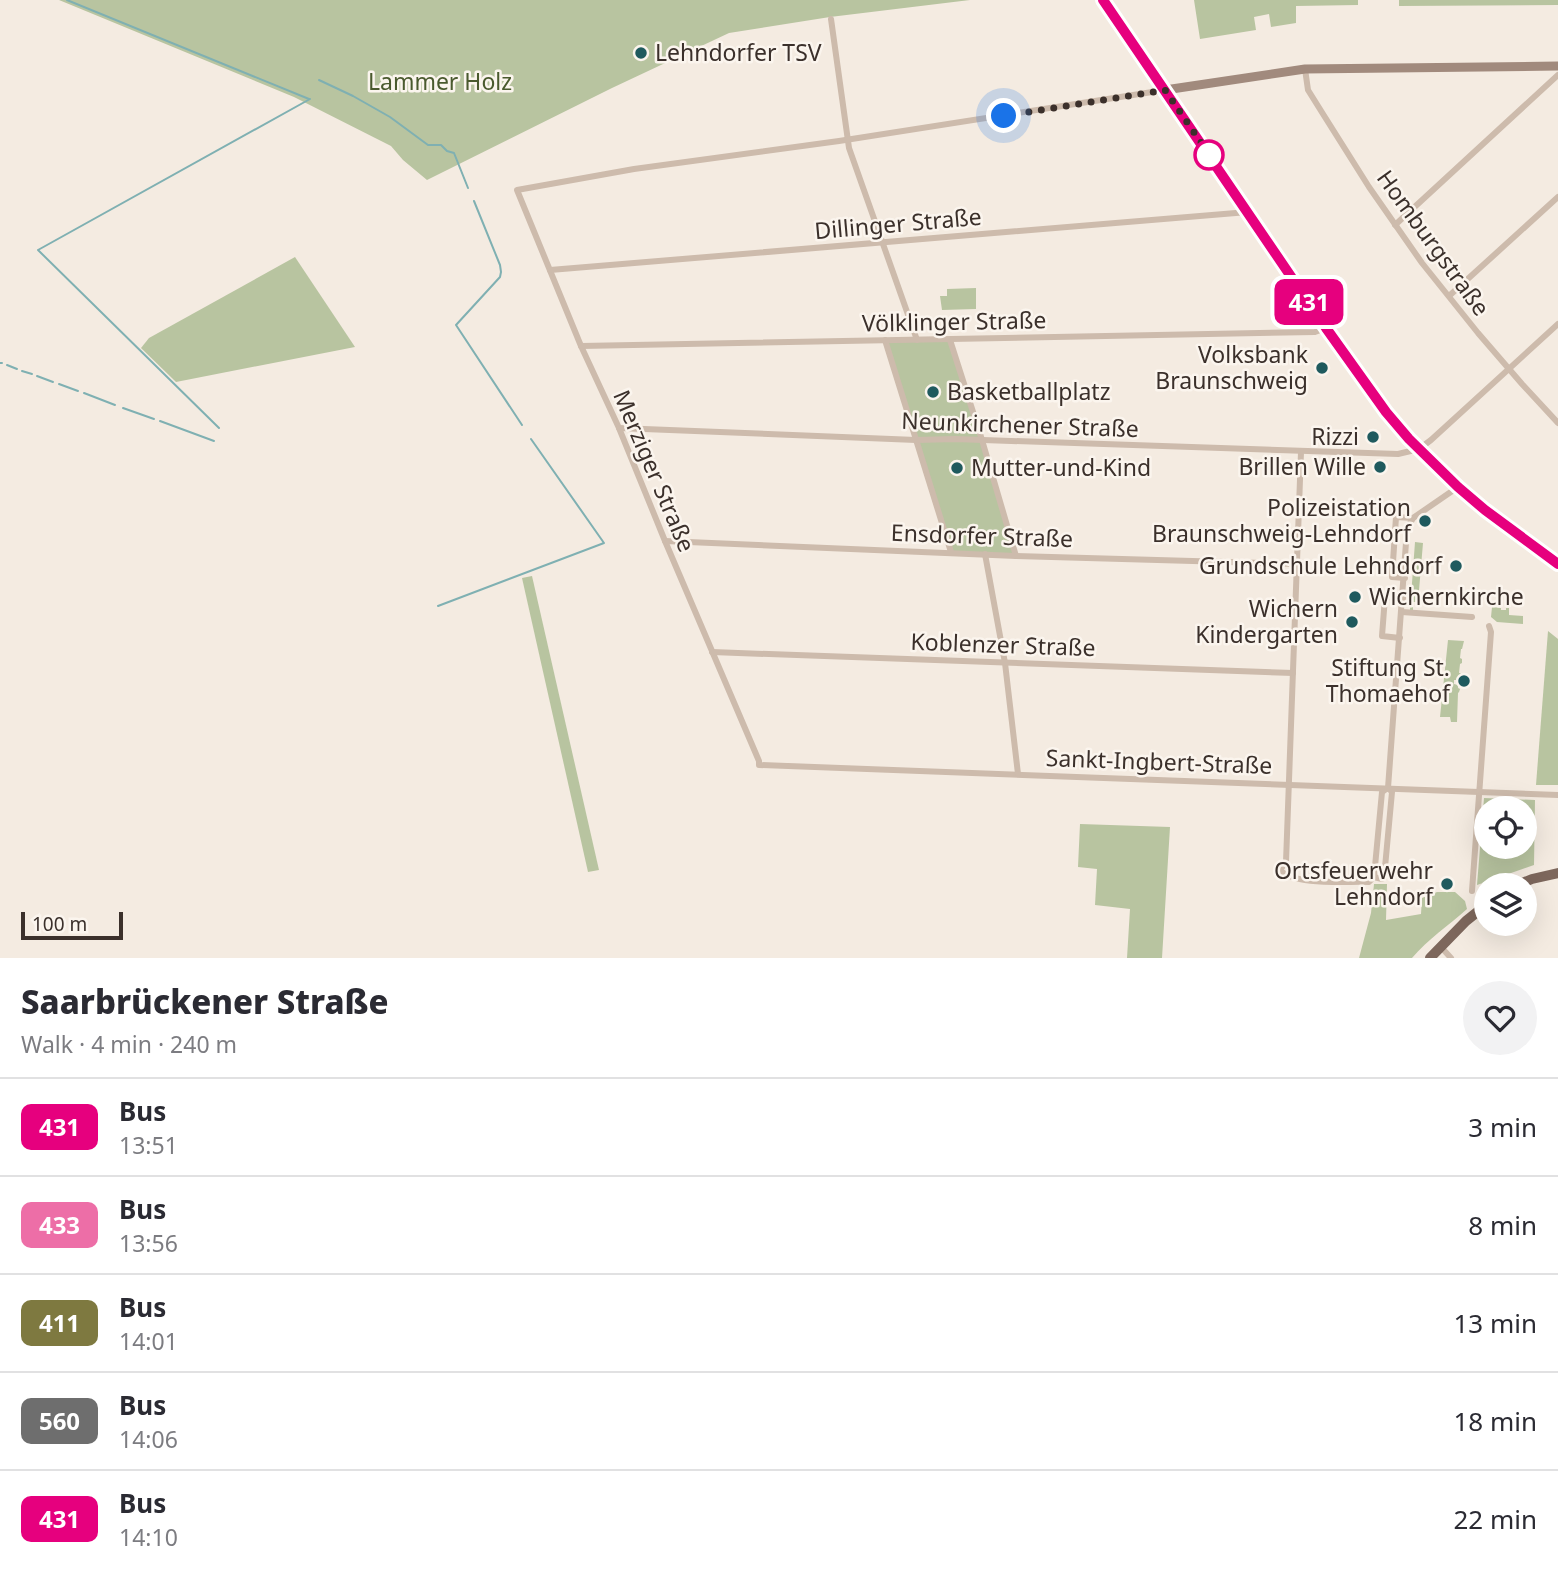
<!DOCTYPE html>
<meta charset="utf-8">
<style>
:root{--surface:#fff;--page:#f2f2f3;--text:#2b2b33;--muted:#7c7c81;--line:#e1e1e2}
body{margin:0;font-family:"Noto Sans",sans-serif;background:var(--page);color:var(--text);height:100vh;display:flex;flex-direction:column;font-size:26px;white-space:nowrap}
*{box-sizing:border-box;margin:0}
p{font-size:23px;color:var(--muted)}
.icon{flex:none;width:38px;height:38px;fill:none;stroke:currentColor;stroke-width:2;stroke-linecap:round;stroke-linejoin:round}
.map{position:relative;height:958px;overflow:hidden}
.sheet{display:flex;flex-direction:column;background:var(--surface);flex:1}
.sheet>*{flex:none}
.badge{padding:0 14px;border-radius:10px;font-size:24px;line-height:46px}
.controls{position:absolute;left:1474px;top:796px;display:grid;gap:14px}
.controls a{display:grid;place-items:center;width:63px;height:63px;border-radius:50%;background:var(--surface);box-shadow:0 7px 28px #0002;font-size:35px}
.scale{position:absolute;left:21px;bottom:18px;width:102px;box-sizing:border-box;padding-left:7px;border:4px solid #3b302b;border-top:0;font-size:19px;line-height:24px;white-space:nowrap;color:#3b302b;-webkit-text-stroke:5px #fbf5ee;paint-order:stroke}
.you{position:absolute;width:35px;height:35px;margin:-18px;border:5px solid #fff;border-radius:50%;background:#1a73e8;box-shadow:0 0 0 10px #1a73e833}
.map>.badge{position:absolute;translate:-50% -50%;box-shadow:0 0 0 4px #fff}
.round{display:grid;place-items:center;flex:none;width:74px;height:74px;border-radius:37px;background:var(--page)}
.overview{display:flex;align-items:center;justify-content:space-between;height:119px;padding:0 21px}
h1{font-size:33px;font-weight:800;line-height:52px}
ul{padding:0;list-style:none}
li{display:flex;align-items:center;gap:21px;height:98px;padding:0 21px;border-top:2px solid var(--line)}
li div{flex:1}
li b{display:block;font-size:26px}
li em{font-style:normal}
li .badge{min-width:77px;font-weight:700;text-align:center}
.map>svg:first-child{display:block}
.green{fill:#b8c4a0;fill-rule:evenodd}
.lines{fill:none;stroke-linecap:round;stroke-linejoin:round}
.stream{stroke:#7fb0b2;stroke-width:2}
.street{stroke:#cdbbac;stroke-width:6}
.secondary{stroke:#a18a7d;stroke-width:9}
.primary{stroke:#7d675c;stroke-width:10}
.line-casing{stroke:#fff;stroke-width:16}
.line{stroke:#e6007e;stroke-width:10}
.walk{stroke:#3b302b;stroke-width:7;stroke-dasharray:0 12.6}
.poi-dot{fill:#1f5a5e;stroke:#fbf5ee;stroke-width:2.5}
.stop-dot{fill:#fff;stroke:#e6007e;stroke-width:3.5}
.labels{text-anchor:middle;stroke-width:5;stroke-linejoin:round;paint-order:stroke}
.poi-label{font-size:23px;fill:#3b302b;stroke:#fbf5ee;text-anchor:end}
.park-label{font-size:23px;fill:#4a5a2e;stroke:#fbf5ee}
.street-label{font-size:23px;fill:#3b302b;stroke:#fbf5ee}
</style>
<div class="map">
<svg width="1558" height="958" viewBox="0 0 1558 958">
<rect width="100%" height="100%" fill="#f4ebe1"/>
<g class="green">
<polygon points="59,0 970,0 830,17 729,33 612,88 427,180 403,160 391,146 294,97"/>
<polygon points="1194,0 1358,0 1358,5 1296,6 1296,23 1271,27 1269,14 1254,17 1256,30 1200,39"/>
<polygon points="1399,0 1558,0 1558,5 1399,6"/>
<polygon points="295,257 355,347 176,382 141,348 149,338"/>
<polygon points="976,288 976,309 942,310 940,296 947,296 947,289"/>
<polygon points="885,340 950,340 1016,556 951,552"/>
<polygon points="1415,542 1423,543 1418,602 1413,602 1413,610 1410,610"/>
<polygon points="532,576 599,870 588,872 522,578"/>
<polygon points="1492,607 1501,608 1501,610 1506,610 1506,608 1509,608 1509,615 1523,616 1523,624 1497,622 1491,617"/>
<polygon points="1548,631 1558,639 1558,785 1536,785"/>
<polygon points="1448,640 1464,641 1462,649 1461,649 1460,658 1462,659 1462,663 1460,664 1459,673 1461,673 1459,680 1454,680 1454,684 1458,685 1458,688 1460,689 1459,692 1458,693 1457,722 1451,722 1450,717 1440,717"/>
<path d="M 1484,798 L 1535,800 L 1534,865 L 1477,885 ZM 1486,808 L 1524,808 L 1524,847 L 1486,847 Z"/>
<polygon points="1080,824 1170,827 1162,958 1127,958 1130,909 1095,905 1097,869 1078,867"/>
<path d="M 1374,884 L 1387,884 L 1386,920 L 1421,914 L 1422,898 L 1437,892 L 1455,892 L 1465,901 L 1467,909 C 1448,926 1428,939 1412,958 L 1359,958 L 1371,913 Z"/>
</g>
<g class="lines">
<g class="stream">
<polyline points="67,0 309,99"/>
<polyline points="319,80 353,96 390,117 428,145 441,145 447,151 454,153 468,188"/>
<polyline points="474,201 500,265 501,272 500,277 456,325 522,425"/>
<polyline points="0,363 2,363"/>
<polyline points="7,365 17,369"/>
<polyline points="22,371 32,374"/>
<polyline points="37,376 53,382"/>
<polyline points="59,384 78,391"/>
<polyline points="84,393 115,405"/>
<polyline points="123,408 154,419"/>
<polyline points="160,421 214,441"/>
<polyline points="219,428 38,250 310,99"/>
<polyline points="438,606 604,543 531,439"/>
</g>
<g class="street">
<polyline points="831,19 849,148 917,340"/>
<polyline points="1305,69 1308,90 1323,114 1369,187 1422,263 1478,333 1522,384 1558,423"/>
<polyline points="1165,90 839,141 634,169 517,190 581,346 619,428 665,541 759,761 759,765 1558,795"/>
<polyline points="1395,225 1558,75"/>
<polyline points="550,270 1248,212"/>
<polyline points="1449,296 1558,197"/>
<polyline points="885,340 951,552"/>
<polyline points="950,340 982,440 1016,556"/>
<polyline points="581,346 1315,332 1326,328"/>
<polyline points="619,428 916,440 955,439 1398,454 1419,449 1431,440 1558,324"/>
<path d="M 1301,452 L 1286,862 L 1280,870 C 1295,886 1346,881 1369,882 L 1374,877"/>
<polyline points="665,541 1016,556 1297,564"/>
<polyline points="985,554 1005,663 1018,774"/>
<polyline points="1405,578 1392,577 1396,517 1413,518"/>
<polyline points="1402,612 1472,617"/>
<polyline points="1400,638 1382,636 1385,597 1403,598"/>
<polyline points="712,652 1293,673"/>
<polyline points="1386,789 1382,792 1374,877 1382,879 1384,878 1392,792 1388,788 1407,529 1413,518 1458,487"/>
<polyline points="1472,891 1491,632 1489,626"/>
<polyline points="1441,947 1451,958"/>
</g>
<g class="secondary">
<polyline points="1103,0 1326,328 1386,412 1409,439 1458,487 1485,510 1558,565"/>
<polyline points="1165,90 1305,69 1558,66"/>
</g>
<g class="primary">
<polyline points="1515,886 1532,879 1558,873"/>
<polyline points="1430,958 1466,921 1486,905"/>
</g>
</g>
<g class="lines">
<g class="line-casing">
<polyline id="line" points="1103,0 1326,328 1386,412 1409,439 1458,487 1485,510 1558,564"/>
</g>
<use href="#line" class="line"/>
<polyline class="walk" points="1004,116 1165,90 1211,157 1209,155"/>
</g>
<g class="poi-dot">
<circle cx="641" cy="53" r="7"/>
<circle cx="1322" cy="368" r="7"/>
<circle cx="933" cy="392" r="7"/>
<circle cx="1373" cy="437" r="7"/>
<circle cx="1380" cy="467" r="7"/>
<circle cx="957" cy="468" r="7"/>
<circle cx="1425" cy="521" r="7"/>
<circle cx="1456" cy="566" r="7"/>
<circle cx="1355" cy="597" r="7"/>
<circle cx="1352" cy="622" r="7"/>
<circle cx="1464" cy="681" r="7"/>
<circle cx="1447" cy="884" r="7"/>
</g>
<circle class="stop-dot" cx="1209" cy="155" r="14"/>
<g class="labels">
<g class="poi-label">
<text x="655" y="61" text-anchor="start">Lehndorfer TSV</text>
<text x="1308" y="363">Volksbank<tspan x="1308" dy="26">Braunschweig</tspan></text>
<text x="947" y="400" text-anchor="start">Basketballplatz</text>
<text x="1359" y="445">Rizzi</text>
<text x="1366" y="475">Brillen Wille</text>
<text x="971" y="476" text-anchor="start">Mutter-und-Kind</text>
<text x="1411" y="516">Polizeistation<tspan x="1411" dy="26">Braunschweig-Lehndorf</tspan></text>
<text x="1442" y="574">Grundschule Lehndorf</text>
<text x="1369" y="605" text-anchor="start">Wichernkirche</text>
<text x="1338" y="617">Wichern<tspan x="1338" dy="26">Kindergarten</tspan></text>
<text x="1450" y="676">Stiftung St.<tspan x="1450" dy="26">Thomaehof</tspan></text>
<text x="1433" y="879">Ortsfeuerwehr<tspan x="1433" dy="26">Lehndorf</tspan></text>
</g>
<g class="park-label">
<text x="440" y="90">Lammer Holz</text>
</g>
<g class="street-label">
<text transform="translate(898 224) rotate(-5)" y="8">Dillinger Straße</text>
<text transform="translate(1433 243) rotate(54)" y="8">Homburgstraße</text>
<text transform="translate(954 322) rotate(-1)" y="8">Völklinger Straße</text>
<text transform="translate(1020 425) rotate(2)" y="8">Neunkirchener Straße</text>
<text transform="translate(654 471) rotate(67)" y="8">Merziger Straße</text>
<text transform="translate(982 536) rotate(2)" y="8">Ensdorfer Straße</text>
<text transform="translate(1003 645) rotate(2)" y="8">Koblenzer Straße</text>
<text transform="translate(1159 762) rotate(2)" y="8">Sankt-Ingbert-Straße</text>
</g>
</g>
</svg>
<div class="controls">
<a><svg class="icon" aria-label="locate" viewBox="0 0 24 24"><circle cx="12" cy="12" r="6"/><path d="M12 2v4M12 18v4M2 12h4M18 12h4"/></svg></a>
<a><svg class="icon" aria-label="layers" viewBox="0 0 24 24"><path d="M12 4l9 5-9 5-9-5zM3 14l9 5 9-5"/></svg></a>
</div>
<div class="scale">100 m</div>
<div class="you" style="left:1004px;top:116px"></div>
<b class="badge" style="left:1309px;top:302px;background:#e6007e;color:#fff">431</b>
</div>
<section class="sheet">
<div class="overview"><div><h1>Saarbrückener Straße</h1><p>Walk · 4 min · 240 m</p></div><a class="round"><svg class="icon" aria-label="heart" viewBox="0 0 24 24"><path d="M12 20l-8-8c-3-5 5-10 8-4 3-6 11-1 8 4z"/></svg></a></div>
<ul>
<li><span class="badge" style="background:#e6007e;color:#fff">431</span><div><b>Bus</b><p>13:51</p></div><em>3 min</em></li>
<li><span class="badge" style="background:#ed6ea7;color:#fff">433</span><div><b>Bus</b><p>13:56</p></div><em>8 min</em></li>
<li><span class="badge" style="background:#7e7940;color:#fff">411</span><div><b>Bus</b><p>14:01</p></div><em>13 min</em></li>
<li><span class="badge" style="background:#6e6e6e;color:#fff">560</span><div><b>Bus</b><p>14:06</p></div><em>18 min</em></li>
<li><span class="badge" style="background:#e6007e;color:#fff">431</span><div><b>Bus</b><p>14:10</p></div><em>22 min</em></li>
</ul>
</section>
